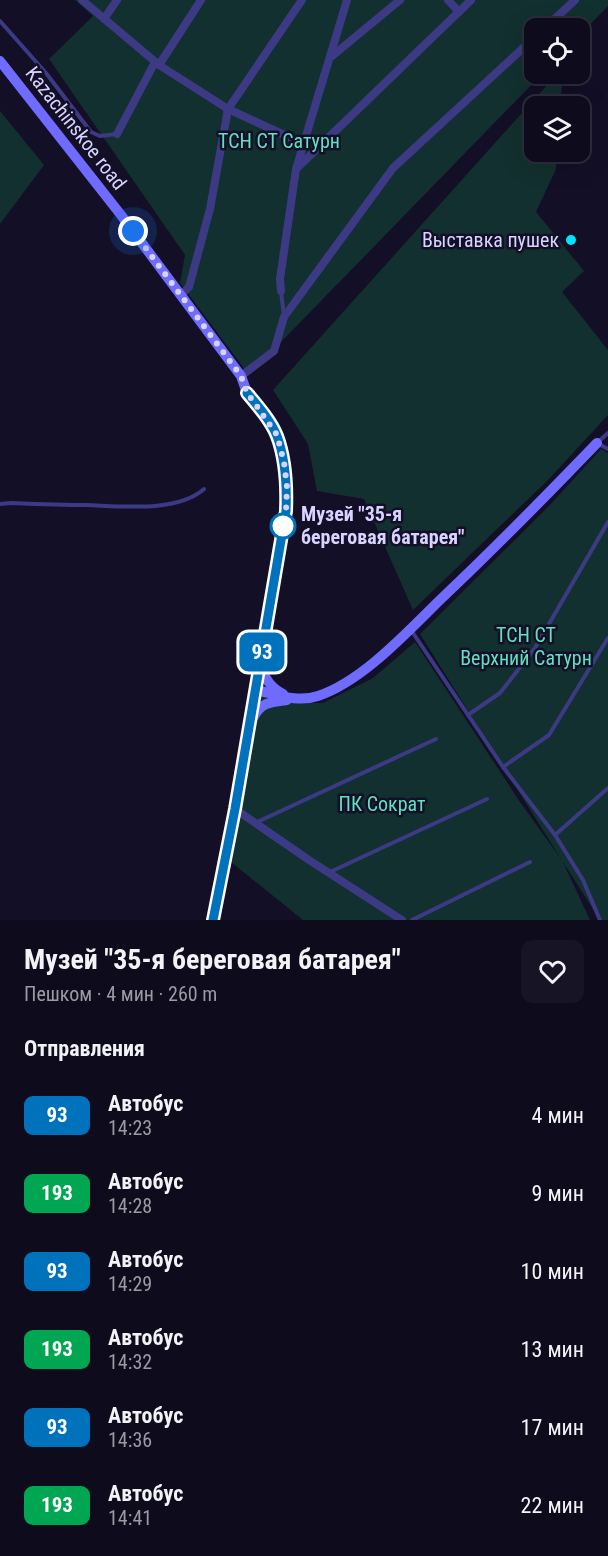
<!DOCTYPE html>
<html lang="ru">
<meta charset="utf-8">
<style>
:root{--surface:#0e0b1c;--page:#171425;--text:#f1f3f6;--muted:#9b9ba3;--line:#2e2b3b}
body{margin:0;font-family:"Roboto Condensed",sans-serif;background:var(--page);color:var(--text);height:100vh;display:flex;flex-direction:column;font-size:22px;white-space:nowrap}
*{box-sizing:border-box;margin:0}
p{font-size:20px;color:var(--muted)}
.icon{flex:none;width:33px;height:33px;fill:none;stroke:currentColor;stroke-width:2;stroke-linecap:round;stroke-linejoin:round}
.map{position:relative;height:920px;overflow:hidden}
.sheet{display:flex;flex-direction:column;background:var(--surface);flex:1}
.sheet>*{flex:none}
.badge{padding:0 12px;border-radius:9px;font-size:21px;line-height:39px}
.controls{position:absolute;left:524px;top:18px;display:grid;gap:12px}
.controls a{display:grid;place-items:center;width:66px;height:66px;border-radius:12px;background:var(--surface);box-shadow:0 6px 24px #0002,0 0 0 2px var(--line);font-size:30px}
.you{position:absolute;width:30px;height:30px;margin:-15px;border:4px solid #fff;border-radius:50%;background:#1a73e8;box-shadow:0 0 0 9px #1a73e833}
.map>.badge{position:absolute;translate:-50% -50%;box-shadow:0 0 0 3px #fff}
h2{padding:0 24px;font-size:22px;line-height:54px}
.round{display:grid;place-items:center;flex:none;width:63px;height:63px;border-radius:12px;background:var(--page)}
.headline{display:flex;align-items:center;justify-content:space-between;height:102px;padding:0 24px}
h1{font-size:28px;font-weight:700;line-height:45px}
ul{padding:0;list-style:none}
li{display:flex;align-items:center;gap:18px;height:78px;padding:0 24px}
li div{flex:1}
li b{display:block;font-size:22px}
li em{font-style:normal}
li .badge{min-width:66px;font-weight:700;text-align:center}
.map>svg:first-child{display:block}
.green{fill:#12302f}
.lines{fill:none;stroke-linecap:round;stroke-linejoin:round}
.service{stroke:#3d3a85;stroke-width:4}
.minor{stroke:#3d3a85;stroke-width:8}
.secondary{stroke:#6f6bff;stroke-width:10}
.line-casing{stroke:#fff;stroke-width:14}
.line{stroke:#0072bc;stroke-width:9}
.walk{stroke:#d9d4ff;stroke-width:6;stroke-dasharray:0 10.8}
.poi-dot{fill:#00e5ff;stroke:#130f26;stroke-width:2}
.stop-dot{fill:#fff;stroke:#0072bc;stroke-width:3}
.labels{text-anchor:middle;stroke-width:5;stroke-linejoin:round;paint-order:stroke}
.street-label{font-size:20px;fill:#d9d4ff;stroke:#130f26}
.park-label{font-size:20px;fill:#5fe0c0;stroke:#130f26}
.poi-label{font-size:20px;fill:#d9d4ff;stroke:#130f26;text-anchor:end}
.stop-label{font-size:20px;font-weight:bold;fill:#d9d4ff;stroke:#130f26;text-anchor:start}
</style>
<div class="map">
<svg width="608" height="920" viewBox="0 0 608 920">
<rect width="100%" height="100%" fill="#130f26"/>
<g class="green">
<polygon points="75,0 608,0 608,6 579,36 579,28 534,28 534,74 542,74 249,375 180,283 185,255 49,59 93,16"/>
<polygon points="557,74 563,74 560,106 534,106 534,152 557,152 556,169 536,212 584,271 562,292 608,350 608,415 548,480 413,610 364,499 317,491 308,444 273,390"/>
<polygon points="0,111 44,165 0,224"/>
<polygon points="601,449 608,453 608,920 600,920 563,862 590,920 303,920 231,862 261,696 285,703 323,703 373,678 415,642 520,802 561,859 420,634 549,506"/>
</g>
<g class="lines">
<g class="service">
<polyline points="0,21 46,73 91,132 100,136 116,134"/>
<polyline points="281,291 284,316"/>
<polyline points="608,433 597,443 608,449"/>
<path d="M 0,504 L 11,503 C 36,504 61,505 86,505 C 120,506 177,513 204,489"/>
<polyline points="411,630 503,767 555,835 583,880 600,920"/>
<polyline points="468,715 500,693 535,648 608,522"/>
<polyline points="503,767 549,735 608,638"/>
<polyline points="255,823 436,739"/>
<polyline points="555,835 608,788"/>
<polyline points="330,872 487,799"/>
<polyline points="412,920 530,862"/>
</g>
<g class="minor">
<polyline points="82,0 159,65 228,109 304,144"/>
<polyline points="448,0 459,12"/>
<polyline points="104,19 117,0"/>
<polyline points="545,28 575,0"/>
<polyline points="331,57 400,0"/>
<polyline points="159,65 201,0"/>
<polyline points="117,134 155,62"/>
<polyline points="297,168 471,0"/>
<polyline points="281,291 280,279 296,169 347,0"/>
<polyline points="181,295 189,287 210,209 228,109 302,0"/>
<polyline points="241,376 274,351 284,317 393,168 534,38"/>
<polyline points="235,809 309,860 402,920"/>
</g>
<g class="secondary">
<polyline points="0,61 121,215 241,376 247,393 256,405 277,435 284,462 287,487 286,511 235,809 213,920"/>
<path d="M 261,664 C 264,678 270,687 283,694"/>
<path d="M 256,690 C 276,694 297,703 318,696 C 363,681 408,631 442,598 C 495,548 546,496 597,443"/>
<path d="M 253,718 C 261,702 271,702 287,700"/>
</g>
</g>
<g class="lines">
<g class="line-casing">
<path id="line" d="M 213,920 L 235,809 L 286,511 C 287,486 286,460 277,436 C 271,421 258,406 247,393"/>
</g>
<use href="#line" class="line"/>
<polyline class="walk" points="133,231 241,376 247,393 256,405 277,435 284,462 287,487 286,511 283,526"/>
</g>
<circle class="poi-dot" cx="571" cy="240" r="6"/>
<circle class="stop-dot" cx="283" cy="526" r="12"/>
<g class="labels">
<g class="street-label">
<text transform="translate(76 128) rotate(52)" y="7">Kazachinskoe road</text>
</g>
<g class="park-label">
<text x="279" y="148">ТСН СТ Сатурн</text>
<text x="526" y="642">ТСН СТ<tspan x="526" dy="23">Верхний Сатурн</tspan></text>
<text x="382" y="811">ПК Сократ</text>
</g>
<g class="poi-label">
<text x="559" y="247">Выставка пушек</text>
</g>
<g class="stop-label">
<text x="301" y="521">Музей "35-я<tspan x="301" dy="23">береговая батарея"</tspan></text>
</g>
</g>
</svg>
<div class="controls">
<a><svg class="icon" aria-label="locate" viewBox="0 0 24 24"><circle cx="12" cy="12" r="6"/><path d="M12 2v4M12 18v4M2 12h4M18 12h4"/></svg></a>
<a><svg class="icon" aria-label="layers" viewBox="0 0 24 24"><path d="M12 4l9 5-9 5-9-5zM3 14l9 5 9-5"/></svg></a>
</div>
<div class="you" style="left:133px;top:231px"></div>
<b class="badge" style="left:262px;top:652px;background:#0072bc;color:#fff">93</b>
</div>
<section class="sheet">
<div class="headline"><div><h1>Музей &quot;35-я береговая батарея&quot;</h1><p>Пешком · 4 мин · 260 m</p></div><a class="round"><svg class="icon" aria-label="heart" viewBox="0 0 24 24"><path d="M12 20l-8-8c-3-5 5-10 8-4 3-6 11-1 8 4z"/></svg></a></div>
<h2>Отправления</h2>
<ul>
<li><span class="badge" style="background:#0072bc;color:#fff">93</span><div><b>Автобус</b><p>14:23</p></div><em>4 мин</em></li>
<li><span class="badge" style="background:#00a651;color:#fff">193</span><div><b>Автобус</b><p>14:28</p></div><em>9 мин</em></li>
<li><span class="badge" style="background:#0072bc;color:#fff">93</span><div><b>Автобус</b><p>14:29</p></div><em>10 мин</em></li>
<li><span class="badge" style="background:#00a651;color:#fff">193</span><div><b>Автобус</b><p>14:32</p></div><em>13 мин</em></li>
<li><span class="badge" style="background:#0072bc;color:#fff">93</span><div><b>Автобус</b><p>14:36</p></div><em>17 мин</em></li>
<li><span class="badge" style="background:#00a651;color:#fff">193</span><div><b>Автобус</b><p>14:41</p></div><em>22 мин</em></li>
</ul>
</section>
